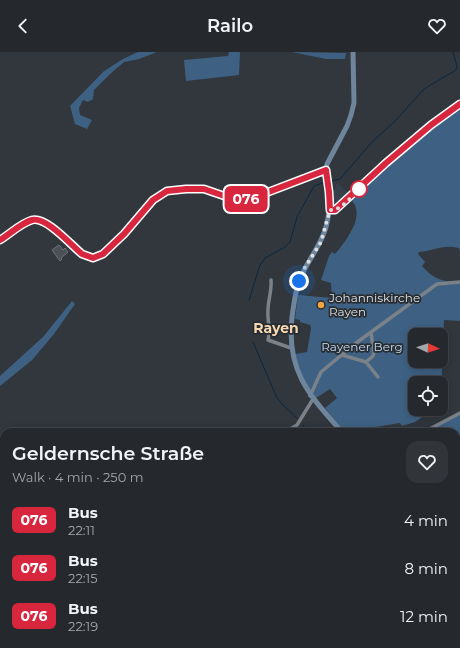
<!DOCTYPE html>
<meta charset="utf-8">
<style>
:root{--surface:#25292e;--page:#31353a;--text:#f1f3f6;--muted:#a3a6aa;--line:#42454a}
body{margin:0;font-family:Montserrat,sans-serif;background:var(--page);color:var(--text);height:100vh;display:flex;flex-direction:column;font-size:15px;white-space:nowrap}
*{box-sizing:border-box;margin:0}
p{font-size:13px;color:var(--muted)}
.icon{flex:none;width:22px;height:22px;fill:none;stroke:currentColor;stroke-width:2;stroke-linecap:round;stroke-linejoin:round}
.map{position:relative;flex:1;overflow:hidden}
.panel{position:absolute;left:0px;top:376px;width:460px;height:220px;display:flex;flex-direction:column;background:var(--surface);border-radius:12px 12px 0 0;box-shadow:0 2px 10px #0003,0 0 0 1px var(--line)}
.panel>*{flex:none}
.badge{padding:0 8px;border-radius:6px;font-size:14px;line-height:26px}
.needle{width:26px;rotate:93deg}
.tools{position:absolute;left:408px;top:276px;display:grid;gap:8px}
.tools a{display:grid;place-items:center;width:40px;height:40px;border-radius:8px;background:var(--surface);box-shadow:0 2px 10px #0003,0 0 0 1px var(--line);font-size:20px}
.you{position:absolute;width:20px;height:20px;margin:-10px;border:3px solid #fff;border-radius:50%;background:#1a73e8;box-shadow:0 0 0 6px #1a73e833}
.map>.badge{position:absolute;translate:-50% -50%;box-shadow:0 0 0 2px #fff}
.round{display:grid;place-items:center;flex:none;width:42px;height:42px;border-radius:12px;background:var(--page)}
.summary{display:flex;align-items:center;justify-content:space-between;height:68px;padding:0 12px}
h1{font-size:19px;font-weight:600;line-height:30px}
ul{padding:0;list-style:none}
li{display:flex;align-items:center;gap:12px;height:48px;padding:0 12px}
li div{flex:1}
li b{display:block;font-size:15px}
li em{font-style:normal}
li .badge{min-width:44px;font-weight:700;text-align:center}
header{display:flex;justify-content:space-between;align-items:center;height:52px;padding:0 12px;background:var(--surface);font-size:18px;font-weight:600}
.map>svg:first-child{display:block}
.built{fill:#36404b}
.green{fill:#3e6183;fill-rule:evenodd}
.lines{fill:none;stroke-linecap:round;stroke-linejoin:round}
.stream{stroke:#082845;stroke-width:1}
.building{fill:#4a5056;stroke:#6e747b}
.minor{stroke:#7a8188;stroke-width:3.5}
.secondary{stroke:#6e859c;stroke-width:5}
.primary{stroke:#6188af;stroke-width:5.5}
.line-casing{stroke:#fff;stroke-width:9}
.line{stroke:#d7263d;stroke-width:6}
.walk{stroke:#dce0e3;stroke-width:4;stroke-dasharray:0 7.2}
.stop-dot{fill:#fff;stroke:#d7263d;stroke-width:2}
.poi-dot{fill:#f2a540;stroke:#272d32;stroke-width:1.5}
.labels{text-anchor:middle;stroke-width:3.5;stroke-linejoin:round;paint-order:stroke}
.poi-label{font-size:12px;fill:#dce0e3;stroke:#272d32;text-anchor:start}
.park-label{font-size:12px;fill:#c3dbf5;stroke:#272d32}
.quarter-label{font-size:14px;font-weight:bold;fill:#f8d8b3;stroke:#272d32}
</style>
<header><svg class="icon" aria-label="back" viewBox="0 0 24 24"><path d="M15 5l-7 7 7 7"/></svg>Railo<svg class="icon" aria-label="heart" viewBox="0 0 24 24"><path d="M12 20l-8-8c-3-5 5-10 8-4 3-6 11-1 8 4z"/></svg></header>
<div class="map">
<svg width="460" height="596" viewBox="0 0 460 596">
<rect width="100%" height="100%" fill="#31373d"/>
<polygon class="built" points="338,131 350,143 340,153 335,154 332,149 332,143 336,133"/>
<g class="green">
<polygon points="138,0 157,0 139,7 124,10 109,23 94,38 93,47 88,50 83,48 79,56 80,63 92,68 87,77 75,72 70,54 104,19 123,7"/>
<polygon points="229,0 240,0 239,23 186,29 184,8 228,4"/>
<polygon points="292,0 346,1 345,7 326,7"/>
<path d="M 460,56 L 460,200 L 459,196 C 441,192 435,199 419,200 L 418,202 L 425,210 L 422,214 C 432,226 444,231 460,230 L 460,269 L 444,268 L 441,340 L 441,331 L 415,331 L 415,357 L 434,357 L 415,370 L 402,374 L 400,371 L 363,377 L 364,380 L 346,375 L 342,377 L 325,356 L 337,346 L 330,337 L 316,346 L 302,326 L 295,302 L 307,300 L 311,276 L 310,273 L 300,270 L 300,268 L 295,267 L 298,243 L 332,246 L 331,231 L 321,228 L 329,204 L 332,200 L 335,202 C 345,190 366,164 352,149 L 367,132 L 430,73 ZM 415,283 L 441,283 L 441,309 L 415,309 Z"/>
<polygon points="72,249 75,252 54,282 32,308 0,334 0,324 43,285"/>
<polygon points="460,361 460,412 456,414 456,380 426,380 429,375 430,377"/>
<polygon points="4,394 4,478 0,477 0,395"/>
</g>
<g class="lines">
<g class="stream">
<polyline points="331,129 340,127 372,90 395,69 424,37 456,18 457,14 453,0"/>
<polyline points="249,248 260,213 265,206 285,195 290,190 297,165 314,134 326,130"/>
<polyline points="253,290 277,346 284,354 298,367"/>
<polyline points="303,373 308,380"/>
<polyline points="456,547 460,548"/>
<polyline points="0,581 4,581"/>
</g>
</g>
<polygon class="building" points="59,193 63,198 65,196 68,200 61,206 62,207 60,209 52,198"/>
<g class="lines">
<g class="minor">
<path d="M 0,188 C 8,183 25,169 34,168 C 56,165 72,208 93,205 C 117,203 141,153 164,140 C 175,134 196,135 208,138 C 220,142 230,148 243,147 C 252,147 261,143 269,139 C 288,132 306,123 326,118"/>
<path d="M 271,228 C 272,239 268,248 268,258 C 267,268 271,278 268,288 L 291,296"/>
<polyline points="342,303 366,310 373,304 374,300 371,281"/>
<polyline points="366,310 378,325"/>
<polyline points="310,344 321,320 356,291 437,232 460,230"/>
<polyline points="285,380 297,373 313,347"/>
<polyline points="424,380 460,361"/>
</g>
<g class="secondary">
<path d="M 330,158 L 335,158 L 340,155 C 379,119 416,83 460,52"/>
<path d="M 342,380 C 309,343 286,319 292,265 C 294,252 295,239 300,227 C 307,209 321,194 326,175 C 329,163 331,152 329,139 C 328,130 325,121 327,112 L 347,74 L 351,63 L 354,51 L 353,0"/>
<polyline points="391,592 391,596"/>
</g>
<g class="primary">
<polyline points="456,570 460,571"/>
<polyline points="0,589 4,589"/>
</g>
</g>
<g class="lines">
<g class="line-casing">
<path id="line" d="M 0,188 C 10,182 21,171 32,168 C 46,164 71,193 82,202 L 93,206 L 103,202 L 124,182 L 153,148 L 167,139 L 186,137 L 204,137 L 233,147 L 250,147 L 326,118 L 329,140 L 330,158 L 335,158 L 386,111 L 431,73 L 460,52"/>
</g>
<use href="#line" class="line"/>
<path class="walk" d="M 299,229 L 304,217 L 321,190 L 330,158 C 341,159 352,144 359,137"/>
</g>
<circle class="stop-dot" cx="359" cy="137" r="8"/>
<circle class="poi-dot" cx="321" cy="253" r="4"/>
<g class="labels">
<g class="poi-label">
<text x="329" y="250">Johanniskirche<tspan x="329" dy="14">Rayen</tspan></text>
</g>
<g class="park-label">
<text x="362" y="299">Rayener Berg</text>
</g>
<g class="quarter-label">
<text x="276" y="281">Rayen</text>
</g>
</g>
</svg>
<div class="tools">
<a><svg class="needle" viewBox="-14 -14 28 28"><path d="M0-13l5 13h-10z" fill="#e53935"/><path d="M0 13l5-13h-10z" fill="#a3a6aa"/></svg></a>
<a><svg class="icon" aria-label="locate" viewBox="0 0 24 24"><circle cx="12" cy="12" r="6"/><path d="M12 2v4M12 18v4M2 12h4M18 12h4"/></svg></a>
</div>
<div class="you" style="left:299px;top:229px"></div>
<b class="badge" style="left:246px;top:147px;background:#d7263d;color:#fff">076</b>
<section class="panel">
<div class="summary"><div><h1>Geldernsche Straße</h1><p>Walk · 4 min · 250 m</p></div><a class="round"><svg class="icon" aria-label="heart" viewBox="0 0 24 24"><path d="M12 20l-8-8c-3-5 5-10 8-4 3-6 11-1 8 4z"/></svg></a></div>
<ul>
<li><span class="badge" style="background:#d7263d;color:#fff">076</span><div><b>Bus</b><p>22:11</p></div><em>4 min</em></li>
<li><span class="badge" style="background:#d7263d;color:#fff">076</span><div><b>Bus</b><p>22:15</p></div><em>8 min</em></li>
<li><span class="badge" style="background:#d7263d;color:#fff">076</span><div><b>Bus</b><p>22:19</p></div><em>12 min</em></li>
</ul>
</section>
</div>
